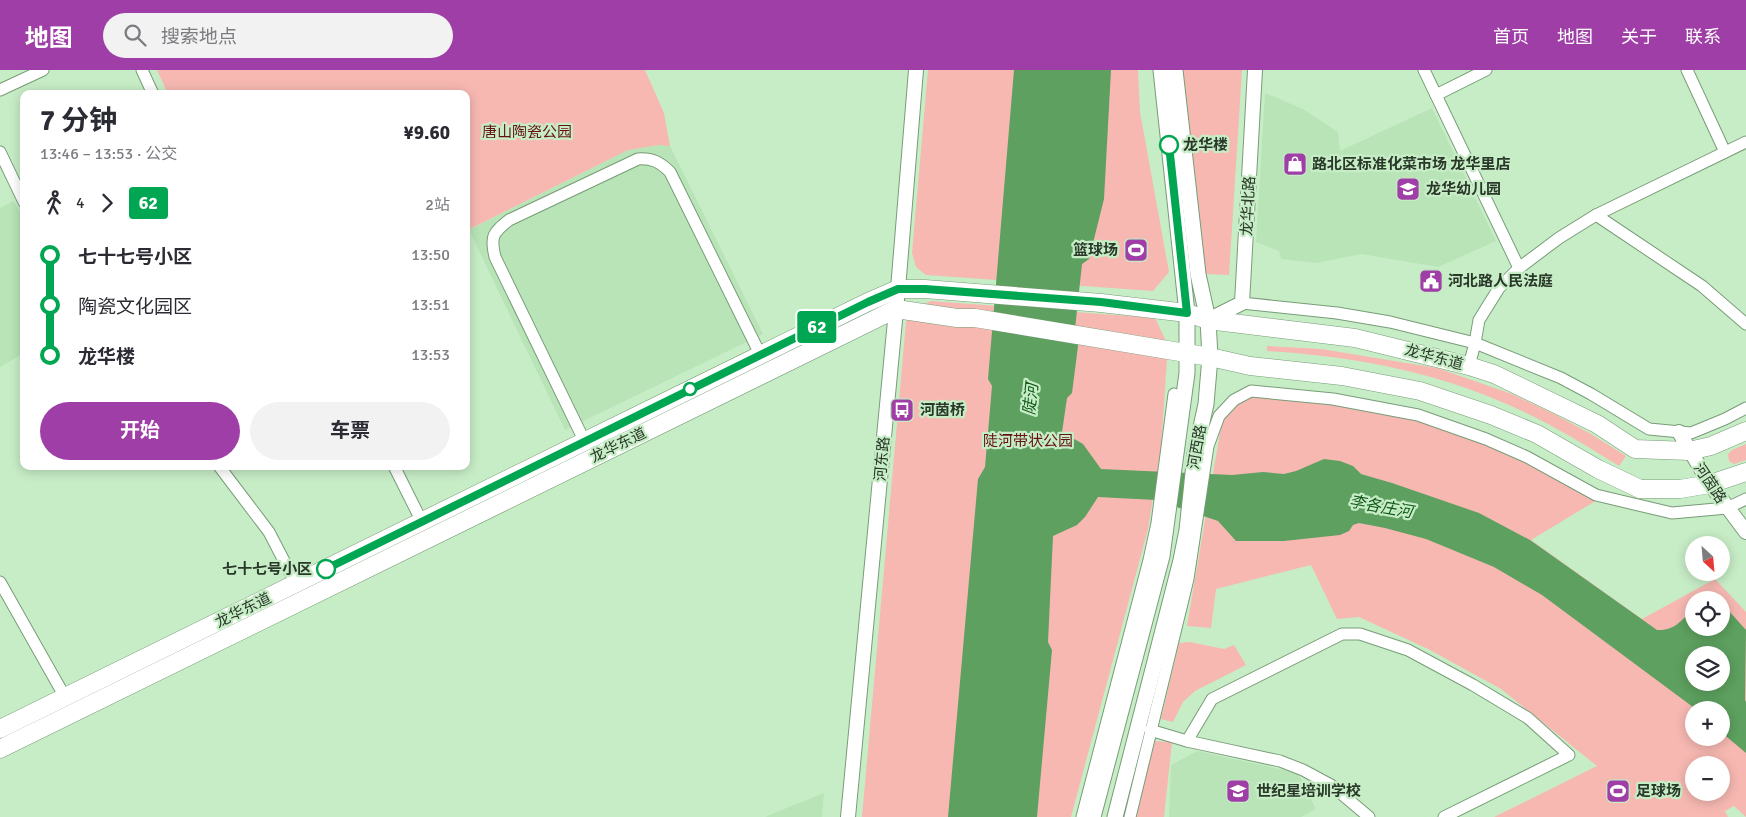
<!DOCTYPE html>
<html lang="zh">
<meta charset="utf-8">
<style>
:root{--surface:#fff;--page:#f2f2f3;--text:#2b2b33;--muted:#7c7c81;--accent:#9f3ea6}
body{margin:0;font-family:Signika,"Noto Sans SC",sans-serif;background:var(--page);color:var(--text);height:100vh;display:flex;flex-direction:column;font-size:19px;white-space:nowrap}
*{box-sizing:border-box;margin:0}
p{font-size:16px;color:var(--muted)}
.icon{flex:none;width:28px;height:28px;fill:none;stroke:currentColor;stroke-width:2;stroke-linecap:round;stroke-linejoin:round}
.map{position:relative;flex:1;overflow:hidden}
.details{position:absolute;left:20px;top:20px;width:450px;height:380px;display:flex;flex-direction:column;background:var(--surface);border-radius:10px;box-shadow:0 2px 12px #0003}
.details>*{flex:none}
.badge{padding:0 10px;border-radius:4px;font-size:18px;line-height:32px}
.needle{width:32px;rotate:154deg}
.buttons{position:absolute;left:1685px;top:466px;display:grid;gap:10px}
.buttons a{display:grid;place-items:center;width:45px;height:45px;border-radius:50%;background:var(--surface);box-shadow:0 2px 12px #0003;font-size:25px}
.map>.badge{position:absolute;translate:-50% -50%;box-shadow:0 0 0 2px #fff}
.legs{display:flex;align-items:center;gap:8px;height:55px;padding:0 20px;font-size:16px}
.legs p{margin-inline-start:auto}
.summary{display:flex;align-items:center;justify-content:space-between;height:85px;padding:0 20px}
h1{font-size:28px;font-weight:700;line-height:38px}
.action{display:flex;gap:10px;margin-top:auto;padding:10px 20px}
.action a{flex:1;height:58px;border-radius:30px;background:var(--accent);color:#fff;font-size:20px;font-weight:700;line-height:58px;text-align:center}
.action a+a{background:var(--page);color:var(--text)}
ul{padding:0 20px;list-style:none}
li{display:flex;align-items:center;gap:18px;height:50px;font-size:19px}
li i{display:grid;place-items:center;width:8px;height:100%;margin:0 6px;background:currentColor}
li i::after{content:'';width:12px;height:12px;margin:-6px;border:4px solid;border-radius:50%;background:var(--surface)}
li p{margin-inline-start:auto}
li:first-child i{background:linear-gradient(#0000 50%,currentColor 0)}
li:last-child i{background:linear-gradient(currentColor 50%,#0000 0)}
header{display:flex;align-items:center;gap:30px;box-sizing:border-box;height:70px;padding:0 25px;background:var(--accent);color:#fff}
header strong{font-size:24px}
nav{display:flex;gap:28px;margin-inline-start:auto;font-size:18px}
.search{width:350px;height:45px;background:var(--page);display:flex;align-items:center;gap:12px;box-sizing:border-box;padding:0 18px;border-radius:28px;color:var(--muted);font-size:19px}
.map>svg:first-child{display:block}
.built{fill:#b8e4b7}
.green{fill:#f7b8b2;fill-rule:evenodd}
.water{fill:#5da05f;fill-rule:evenodd}
.lines{fill:none;stroke-linecap:round;stroke-linejoin:round}
.minor-casing{stroke:#789c78;stroke-width:13}
.tertiary-casing{stroke:#789c78;stroke-width:16}
.secondary-casing{stroke:#789c78;stroke-width:17}
.primary-casing{stroke:#789c78;stroke-width:19}
.minor{stroke:#fff;stroke-width:11}
.tertiary{stroke:#fff;stroke-width:14}
.secondary{stroke:#fff;stroke-width:15}
.primary{stroke:#fff;stroke-width:18}
.line-1-casing{stroke:#fff;stroke-width:11}
.line-1{stroke:#00a651;stroke-width:8}
.stop-1-dot{fill:#fff;stroke:#00a651;stroke-width:2.5}
.labels{text-anchor:middle;stroke-width:4.5;stroke-linejoin:round;paint-order:stroke}
.park-label{font-size:15px;fill:#651114;stroke:#c7edc6}
.stop-label{font-size:15px;font-weight:bold;fill:#293829;stroke:#c7edc6;text-anchor:start}
.poi-label{font-size:15px;font-weight:bold;fill:#293829;stroke:#c7edc6;text-anchor:start}
.street-label{font-size:15px;fill:#293829;stroke:#c7edc6}
.water-label{font-size:16px;font-style:italic;fill:#11581a;stroke:#c7edc6}
</style>
<header>
<strong>地图</strong>
<div class="search"><svg class="icon" aria-label="search" viewBox="0 0 24 24"><circle cx="10" cy="10" r="6"/><path d="M15 15l6 6"/></svg>搜索地点</div>
<nav><a>首页</a><a>地图</a><a>关于</a><a>联系</a></nav>
</header>
<div class="map">
<svg width="1746" height="747" viewBox="0 0 1746 747">
<rect width="100%" height="100%" fill="#c7edc6"/>
<g class="built">
<polygon points="1265,23 1303,39 1338,62 1340,81 1432,38 1496,171 1438,197 1362,184 1316,193 1281,189 1279,181 1256,172"/>
<polygon points="659,75 670,76 763,264 565,360 469,160 628,80"/>
<polygon points="13,131 24,147 24,283 0,297 0,138"/>
<polygon points="1197,681 1298,703 1316,739 1301,747 1169,747 1171,695"/>
<polygon points="824,723 822,747 766,747 767,746"/>
</g>
<g class="green">
<polygon points="157,0 645,0 664,43 670,76 659,75 628,80 468,160 466,158 466,24 168,24"/>
<polygon points="928,0 1138,0 1140,42 1169,202 1153,221 926,205 916,197 912,183"/>
<polygon points="1179,0 1242,0 1229,205 1204,204"/>
<polygon points="931,231 1155,248 1168,275 1161,378 1148,459 1071,747 862,747 906,252 917,237"/>
<path d="M 1267,276 L 1321,279 L 1437,298 L 1512,324 L 1554,344 L 1591,364 L 1626,386 L 1619,396 C 1587,376 1556,357 1522,341 C 1443,303 1354,286 1267,281 Z"/>
<path d="M 1251,326 L 1310,331 L 1376,340 L 1427,352 L 1530,392 L 1597,430 L 1531,470 L 1642,549 L 1715,509 L 1746,542 L 1746,747 L 1734,736 L 1725,741 L 1728,747 L 1494,747 L 1597,696 L 1501,619 L 1428,579 L 1359,547 L 1337,549 L 1311,495 L 1216,519 L 1211,558 L 1187,556 L 1223,345 ZM 1694,530 L 1721,530 L 1721,558 L 1694,558 ZM 1694,585 L 1721,585 L 1721,612 L 1694,612 ZM 1694,640 L 1721,640 L 1721,668 L 1694,668 ZM 1694,695 L 1721,695 L 1721,722 L 1694,722 Z"/>
<polygon points="1746,374 1746,390 1734,394 1729,391 1728,384 1732,380"/>
<polygon points="1190,572 1224,579 1234,575 1246,595 1195,621 1183,632 1173,652 1161,649 1179,573"/>
<polygon points="1155,671 1172,672 1164,747 1135,747"/>
</g>
<path class="water" d="M 1014,0 L 1111,0 L 1104,129 L 1089,189 L 1082,194 L 1075,259 L 1079,268 L 1072,323 L 1067,328 L 1062,362 L 1083,374 L 1101,399 L 1232,405 L 1263,402 L 1284,404 L 1296,401 L 1324,389 L 1340,391 L 1353,396 L 1361,404 L 1392,413 L 1479,443 L 1530,470 L 1657,560 C 1675,561 1681,550 1694,539 L 1694,558 L 1721,558 L 1721,536 L 1728,540 L 1746,560 L 1745,630 L 1746,632 L 1746,683 L 1721,662 L 1721,640 L 1697,640 L 1542,525 L 1494,497 L 1426,469 L 1385,458 L 1359,453 L 1353,455 L 1349,461 L 1340,465 L 1284,471 L 1236,471 L 1218,451 L 1156,430 L 1098,427 L 1085,447 L 1077,455 L 1053,466 L 1048,572 L 1052,580 L 1037,747 L 948,747 L 978,409 L 985,397 L 992,316 L 988,309 ZM 1694,585 L 1721,585 L 1721,612 L 1694,612 Z"/>
<g class="lines">
<g class="minor-casing">
<g id="minor">
<polyline points="142,0 153,24"/>
<polyline points="1424,0 1519,198"/>
<polyline points="1687,0 1725,82"/>
<polyline points="0,20 43,0"/>
<polyline points="1436,25 1486,0"/>
<polyline points="0,82 24,132"/>
<polyline points="1596,145 1702,216 1746,254"/>
<polyline points="1242,233 1337,243 1390,252 1475,273 1561,308 1591,324 1649,359 1691,363 1725,349 1746,338"/>
<polyline points="1469,296 1475,273 1479,250 1499,218 1519,198 1559,168 1596,145 1746,72"/>
<path d="M 587,371 L 581,364 L 495,187 C 490,166 493,163 509,150 L 638,89 C 652,88 660,92 670,102 L 760,284"/>
<polyline points="219,396 269,462 296,514"/>
<polyline points="394,396 422,452"/>
<polyline points="0,512 65,627"/>
<polyline points="1150,660 1187,671 1280,691 1303,700 1331,715 1369,747"/>
<polyline points="1187,671 1212,629 1342,564 1360,564 1408,580 1473,615 1528,648 1569,685 1444,747"/>
<polyline points="1082,747 1149,490 1157,453 1174,324"/>
<polyline points="1130,747 1188,509 1208,376 1219,346 1234,330 1251,321 1333,329 1418,345 1486,369 1527,387 1596,425 1672,443 1727,438 1746,429"/>
</g>
</g>
<g class="tertiary-casing">
<g id="tertiary">
<polyline points="1208,250 1242,233 1255,0"/>
<polyline points="1679,362 1710,414 1746,462"/>
<polyline points="848,747 898,219 916,0"/>
</g>
</g>
<g class="secondary-casing">
<g id="secondary">
<polyline points="1093,747 1162,486 1187,303 1187,243 1161,0"/>
<polyline points="1115,747 1181,490 1187,460 1195,384 1206,334 1210,287 1208,250 1198,204 1175,0"/>
</g>
</g>
<g class="primary-casing">
<g id="primary">
<polyline points="0,659 868,232 898,219 925,219 1101,233 1187,243 1208,250 1355,268 1469,296 1494,304 1597,354 1635,379 1689,381 1711,376 1746,361"/>
<polyline points="0,679 896,239 957,248 975,248 1210,287 1250,296 1342,306 1420,321 1491,345 1537,364 1598,399 1640,419 1680,419 1710,414 1746,402"/>
</g>
</g>
<use href="#minor" class="minor"/>
<use href="#tertiary" class="tertiary"/>
<use href="#secondary" class="secondary"/>
<use href="#primary" class="primary"/>
</g>
<g class="lines">
<g class="line-1-casing">
<polyline id="line-1" points="326,499 868,232 898,219 925,219 1101,232 1187,243 1169,75"/>
</g>
<use href="#line-1" class="line-1"/>
</g>
<defs>
<g id="shop-square" transform="scale(1.25)"><rect x="-9" y="-9" width="18" height="18" rx="4" fill="#9f3ea6" stroke="#c7edc6"/><path d="M-5-2.5h2.3a2.7 3.5 0 0 1 5.4 0H5L5.5 6h-11ZM-1.5-2.5h3a1.5 2.3 0 0 0-3 0Z" fill="#fff"/></g>
<g id="school-square" transform="scale(1.25)"><rect x="-9" y="-9" width="18" height="18" rx="4" fill="#9f3ea6" stroke="#c7edc6"/><path d="M0-5L7-2L0 1L-7-2ZM-4 1L0 2.5L4 1V4Q0 6-4 4Z" fill="#fff"/></g>
<g id="stadium-square" transform="scale(1.25)"><rect x="-9" y="-9" width="18" height="18" rx="4" fill="#9f3ea6" stroke="#c7edc6"/><path d="M0-5a6.5 5 0 1 0 0 10a6.5 5 0 1 0 0-10ZM-3.5-1.8h7v3.6h-7Z" fill="#fff"/></g>
<g id="civic-square" transform="scale(1.25)"><rect x="-9" y="-9" width="18" height="18" rx="4" fill="#9f3ea6" stroke="#c7edc6"/><path d="M-.6-6.5H3V-4.5H.6V-3L4-1V1h2V6H-6V1h2V-1L-.6-3ZM-1.2 2.5V6h2.4V2.5Z" fill="#fff"/></g>
<g id="bus-square" transform="scale(1.25)"><rect x="-9" y="-9" width="18" height="18" rx="4" fill="#9f3ea6" stroke="#c7edc6"/><path d="M-5-6H5V4H4V6H2V4H-2V6H-4V4H-5ZM-3.5-4V0h7V-4ZM-3.5 1.2v1.5H-2V1.2ZM2 1.2v1.5H3.5V1.2Z" fill="#fff"/></g>
</defs>
<g fill-rule="evenodd">
<use href="#shop-square" x="1295" y="94"/>
<use href="#school-square" x="1408" y="119"/>
<use href="#stadium-square" x="1136" y="180"/>
<use href="#civic-square" x="1431" y="211"/>
<use href="#bus-square" x="902" y="340"/>
<use href="#school-square" x="1238" y="721"/>
<use href="#stadium-square" x="1618" y="721"/>
</g>
<g class="stop-1-dot">
<circle cx="1169" cy="75" r="9"/>
<circle cx="690" cy="319" r="6"/>
<circle cx="326" cy="499" r="9"/>
</g>
<g class="labels">
<g class="park-label">
<text x="527" y="67">唐山陶瓷公园</text>
<text x="1028" y="376">陡河带状公园</text>
</g>
<g class="stop-label">
<text x="1183" y="80">龙华楼</text>
<text x="312" y="504" text-anchor="end">七十七号小区</text>
</g>
<g class="poi-label">
<text x="1312" y="99">路北区标准化菜市场 龙华里店</text>
<text x="1426" y="124">龙华幼儿园</text>
<text x="1118" y="185" text-anchor="end">篮球场</text>
<text x="1448" y="216">河北路人民法庭</text>
<text x="920" y="345">河茵桥</text>
<text x="1256" y="726">世纪星培训学校</text>
<text x="1636" y="726">足球场</text>
</g>
<g class="street-label">
<text transform="translate(1248 136) rotate(-87)" y="5">龙华北路</text>
<text transform="translate(1434 287) rotate(15)" y="5">龙华东道</text>
<text transform="translate(618 375) rotate(-26)" y="5">龙华东道</text>
<text transform="translate(1197 377) rotate(-80)" y="5">河西路</text>
<text transform="translate(882 389) rotate(-85)" y="5">河东路</text>
<text transform="translate(1710 413) rotate(56)" y="5">河茵路</text>
<text transform="translate(243 540) rotate(-26)" y="5">龙华东道</text>
</g>
<g class="water-label">
<text transform="translate(1030 329) rotate(-84)" y="6">陡河</text>
<text transform="translate(1381 436) rotate(10)" y="6">李各庄河</text>
</g>
</g>
</svg>
<div class="buttons">
<a><svg class="needle" viewBox="-14 -14 28 28"><path d="M0-13l5 13h-10z" fill="#e53935"/><path d="M0 13l5-13h-10z" fill="#7c7c81"/></svg></a>
<a><svg class="icon" aria-label="locate" viewBox="0 0 24 24"><circle cx="12" cy="12" r="6"/><path d="M12 2v4M12 18v4M2 12h4M18 12h4"/></svg></a>
<a><svg class="icon" aria-label="layers" viewBox="0 0 24 24"><path d="M12 4l9 5-9 5-9-5zM3 14l9 5 9-5"/></svg></a>
<a>+</a>
<a>−</a>
</div>
<b class="badge" style="left:817px;top:257px;background:#00a651;color:#fff">62</b>
<section class="details">
<div class="summary"><div><h1>7 分钟</h1><p>13:46 – 13:53 · 公交</p></div><b>¥9.60</b></div>
<div class="legs"><svg class="icon" aria-label="walk" viewBox="0 0 24 24"><circle cx="13" cy="4" r="2"/><path d="M13 8l-2 6 4 7M11 14l-3 7M7 12l3-4h3l4 4"/></svg>4<svg class="icon" aria-label="forward" viewBox="0 0 24 24"><path d="M9 5l7 7-7 7"/></svg><b class="badge" style="background:#00a651;color:#fff">62</b><p>2站</p></div>
<ul>
<li><i style="color:#00a651"></i><b>七十七号小区</b><p>13:50</p></li>
<li><i style="color:#00a651"></i><span>陶瓷文化园区</span><p>13:51</p></li>
<li><i style="color:#00a651"></i><b>龙华楼</b><p>13:53</p></li>
</ul>
<div class="action"><a>开始</a><a>车票</a></div>
</section>
</div>
